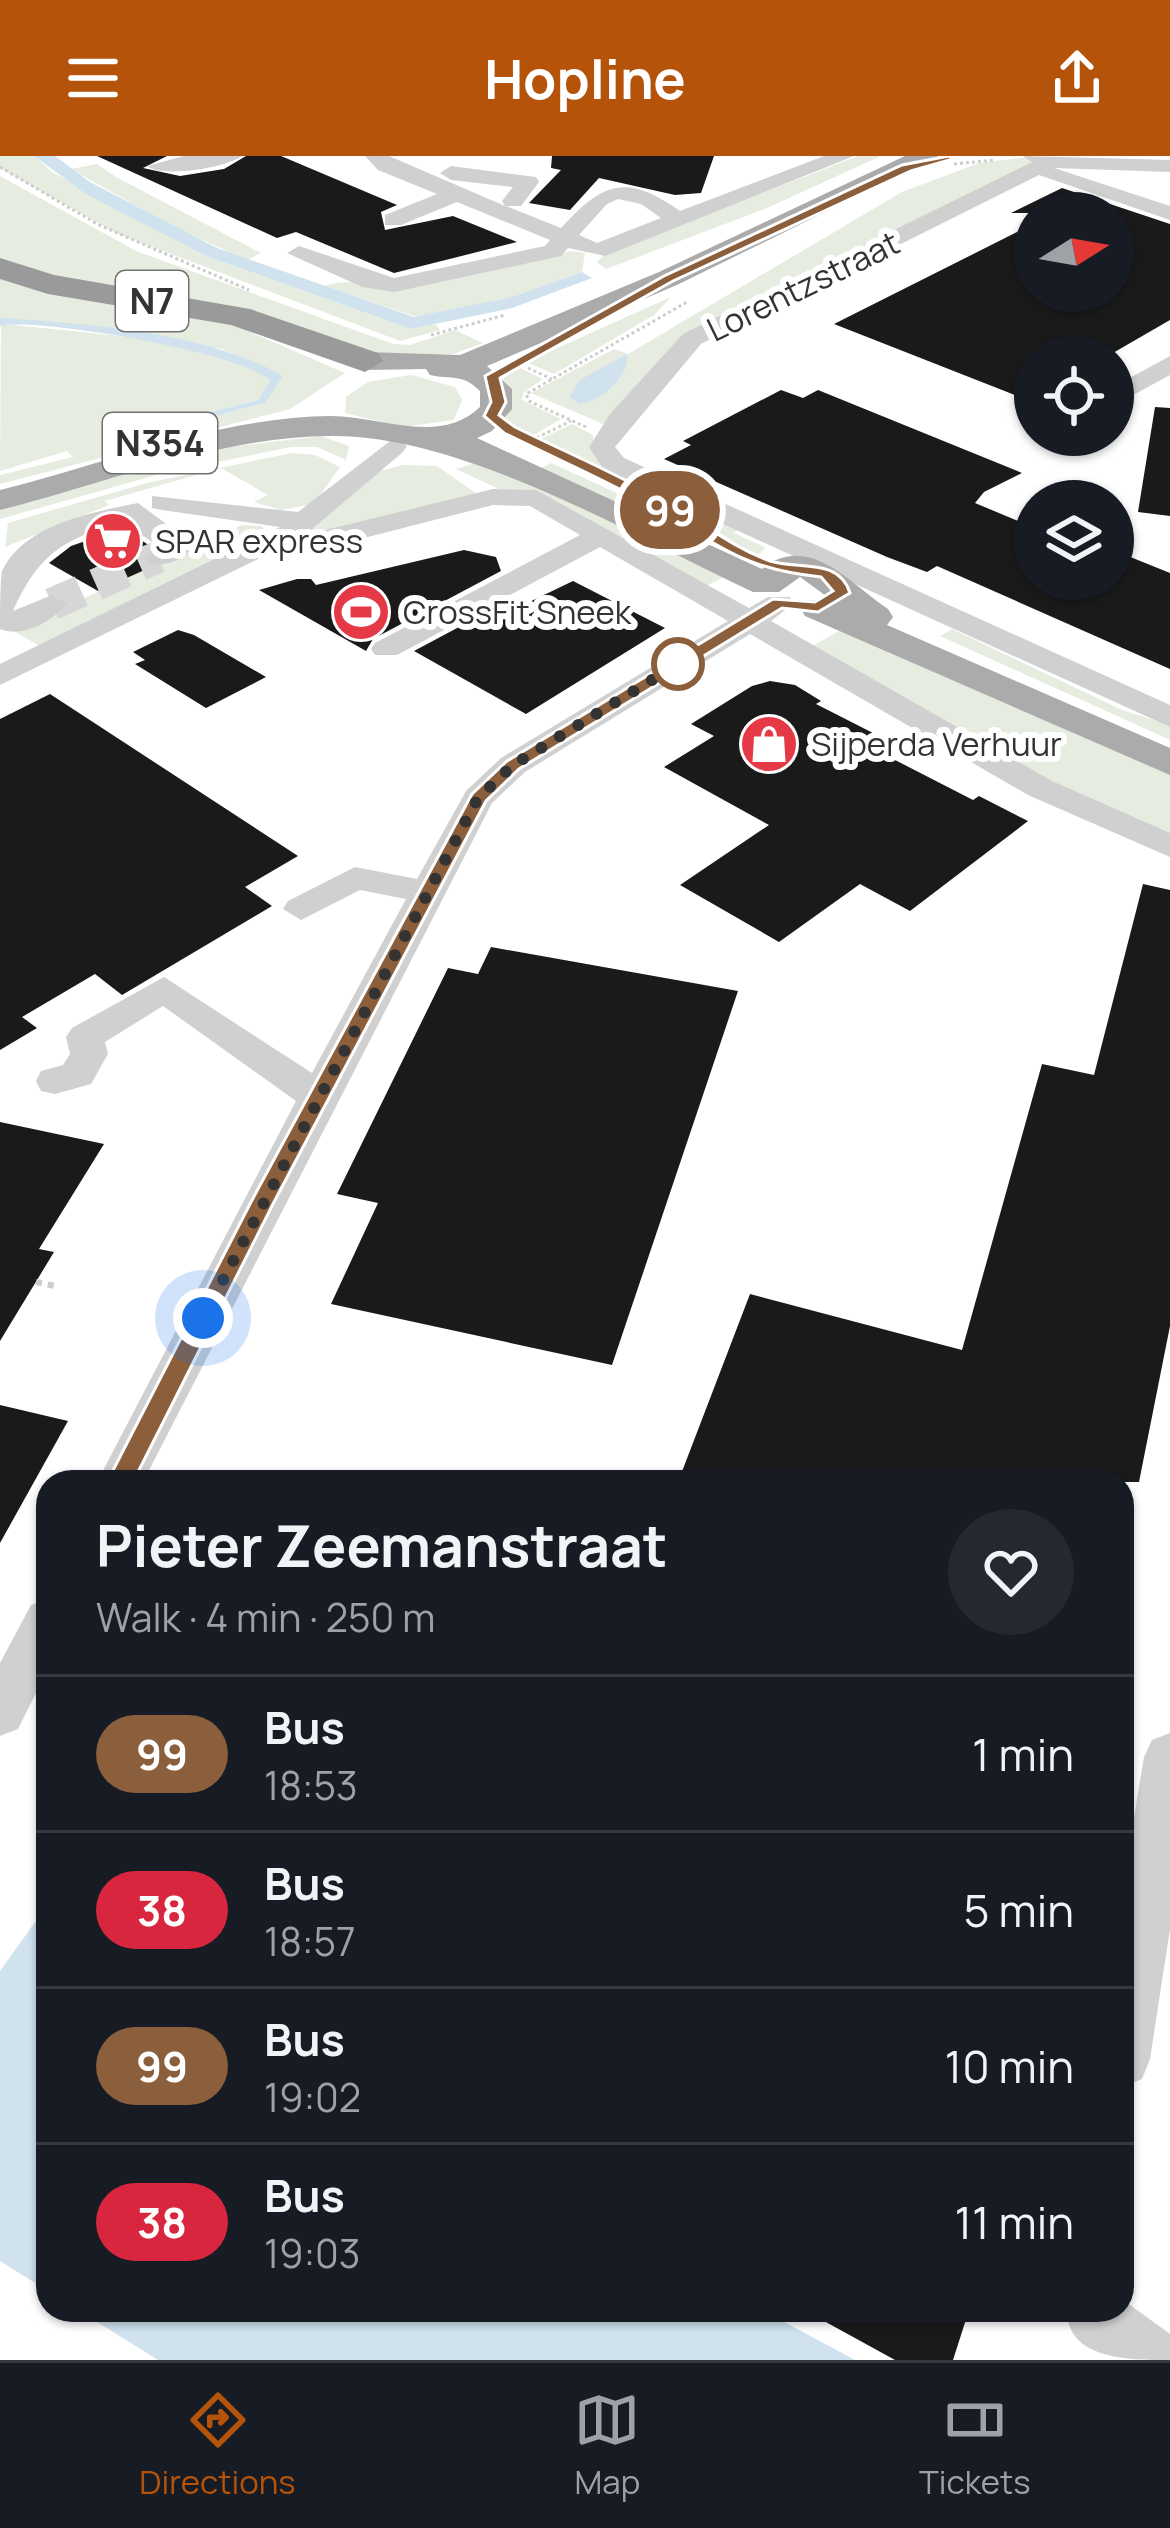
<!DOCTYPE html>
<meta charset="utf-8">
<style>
:root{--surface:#171b24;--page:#242831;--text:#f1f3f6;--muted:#9ea1a6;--line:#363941;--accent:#b45309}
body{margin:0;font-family:Manrope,sans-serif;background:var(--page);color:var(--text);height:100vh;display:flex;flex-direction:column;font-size:45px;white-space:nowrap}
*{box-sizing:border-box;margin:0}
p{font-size:39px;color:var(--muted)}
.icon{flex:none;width:66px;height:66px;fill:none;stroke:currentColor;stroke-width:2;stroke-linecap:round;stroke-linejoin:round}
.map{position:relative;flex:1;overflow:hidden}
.side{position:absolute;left:36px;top:1314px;width:1098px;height:852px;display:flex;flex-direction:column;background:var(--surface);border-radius:36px;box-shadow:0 3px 9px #0004}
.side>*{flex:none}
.badge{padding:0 24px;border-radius:39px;font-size:42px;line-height:78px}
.needle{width:78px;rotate:79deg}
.tools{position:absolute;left:1014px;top:36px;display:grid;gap:24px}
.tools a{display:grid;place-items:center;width:120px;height:120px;border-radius:50%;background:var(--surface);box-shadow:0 3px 9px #0004;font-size:60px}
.you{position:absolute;width:60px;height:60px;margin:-30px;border:9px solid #fff;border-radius:50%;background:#1a73e8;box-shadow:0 0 0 18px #1a73e833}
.map>.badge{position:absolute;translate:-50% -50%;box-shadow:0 0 0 6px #fff}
.round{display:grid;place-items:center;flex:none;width:126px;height:126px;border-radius:63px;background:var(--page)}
.head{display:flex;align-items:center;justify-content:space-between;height:204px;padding:0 60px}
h1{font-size:57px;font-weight:700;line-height:90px}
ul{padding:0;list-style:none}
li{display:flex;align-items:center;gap:36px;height:156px;padding:0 60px;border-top:3px solid var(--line)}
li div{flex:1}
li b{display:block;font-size:45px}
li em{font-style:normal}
li .badge{min-width:132px;font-weight:700;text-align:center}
header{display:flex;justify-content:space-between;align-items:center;height:156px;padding:0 60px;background:var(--accent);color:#fff;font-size:54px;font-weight:700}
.dock{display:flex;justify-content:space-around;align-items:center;height:168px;border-top:3px solid var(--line);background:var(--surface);font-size:33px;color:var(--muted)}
.dock a{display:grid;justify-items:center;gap:6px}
.dock .current{color:var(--accent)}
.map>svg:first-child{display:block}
.green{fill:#e6ecdf}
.water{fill:#cfe2ee}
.building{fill:#1a1a1a}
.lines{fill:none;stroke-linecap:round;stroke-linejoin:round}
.minor-tunnel{stroke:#d6d6d6;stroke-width:32;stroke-dasharray:32 16;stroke-linecap:butt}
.path-far1{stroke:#cdcdcd;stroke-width:3;stroke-dasharray:3 3;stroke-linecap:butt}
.path{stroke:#cdcdcd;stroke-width:6;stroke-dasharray:6 6;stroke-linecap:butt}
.minor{fill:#d0d0d0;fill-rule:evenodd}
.major{fill:#ababab;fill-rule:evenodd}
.highway{fill:#9a9a9a;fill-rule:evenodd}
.line{fill:#8b5e3c;stroke:#fff;stroke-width:3}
.walk{stroke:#333;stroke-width:12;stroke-dasharray:0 21.6}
.stop-dot{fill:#fff;stroke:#8b5e3c;stroke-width:6}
.labels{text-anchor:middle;stroke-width:12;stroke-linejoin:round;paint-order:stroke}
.far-street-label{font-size:33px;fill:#333;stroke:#fff}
.far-poi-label{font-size:33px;fill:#333;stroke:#fff;text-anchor:start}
.shield{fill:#fff;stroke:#707070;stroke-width:3}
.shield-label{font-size:36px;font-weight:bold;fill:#333}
</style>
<header><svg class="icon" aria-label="menu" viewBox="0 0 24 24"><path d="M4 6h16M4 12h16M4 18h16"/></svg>Hopline<svg class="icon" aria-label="share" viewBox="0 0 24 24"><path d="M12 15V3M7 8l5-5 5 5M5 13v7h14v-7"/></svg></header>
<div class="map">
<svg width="1170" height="2204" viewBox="0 0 1170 2204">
<rect width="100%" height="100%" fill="#fff"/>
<g class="green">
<polygon points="0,0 34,0 52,16 206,100 411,173 435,168 440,174 400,185 116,77 0,12"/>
<polygon points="858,0 881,0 767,52 606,113 597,106 605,98"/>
<polygon points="1027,1 1036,7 688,180 614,262 603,268 531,237 614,193 628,198 902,36 979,7"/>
<polygon points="97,8 116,21 261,97 247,104 174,71 71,13"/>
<polygon points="0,20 136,95 393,188 410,189 455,174 483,187 453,198 369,201 0,106"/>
<path d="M 571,95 L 585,97 L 582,116 L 512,141 L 420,162 L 324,130 C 347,122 363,129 387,126 C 449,118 510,109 571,95 Z"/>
<path d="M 0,123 L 67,141 L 234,169 L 345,217 L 290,253 L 0,328 L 0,319 L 73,301 L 67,295 L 0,315 L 1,167 C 62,177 231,181 270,225 L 258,244 L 140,273 L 111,287 L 265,247 L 282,220 L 222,193 L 0,162 Z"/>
<polygon points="671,141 654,159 554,218 526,206"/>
<polygon points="518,211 543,223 523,237 522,244 561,263 532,280 503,263 502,224"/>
<polygon points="411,219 455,231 462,244 454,264 402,271 345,257 346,241 368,226"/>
<polygon points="572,268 593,279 594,293 739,372 734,377 766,392 756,400 687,356 536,285"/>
<polygon points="321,280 349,290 346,304 317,291 292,291 171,315 0,363 0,353 197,295"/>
<polygon points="292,297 315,299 340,311 314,348 281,354 254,346 268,339 221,312 105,345 109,349 5,391 8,367 147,327"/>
<polygon points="489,303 731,417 705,431 525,334 499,333 456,313"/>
<polygon points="551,307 667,360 713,391 535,315"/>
<polygon points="403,309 437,310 477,338 294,384 380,315"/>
<polygon points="242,369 261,370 270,380 42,491 13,475"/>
<polygon points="846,471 1170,617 1170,683 1098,652 809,492"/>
<polygon points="952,473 1122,554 1170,569 1170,584 940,480"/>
</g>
<g class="water">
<polygon points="34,0 55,0 90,26 217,92 414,161 512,141 582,116 592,122 512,152 411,173 206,100 86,38"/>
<path d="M 0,162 C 90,168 203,175 283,220 L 265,247 L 111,287 L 106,282 L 258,244 L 270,225 C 244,196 33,161 0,170 Z"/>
<path d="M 627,198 C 629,220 603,244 580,248 L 569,241 L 580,224 Z"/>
<polygon points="48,1748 48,2135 0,2105 0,1815"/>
<polygon points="78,2154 762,2154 855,2204 158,2204"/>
</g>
<g class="building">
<polygon points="97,0 167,0 143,12 180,20 224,13 246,0 281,0 397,49 381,56 385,74 453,60 517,86 394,117 296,76 277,82"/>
<polygon points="552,0 714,0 701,37 675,39 599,22 570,54 529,47 561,14 551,12"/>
<polygon points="1062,32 1170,68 1170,164 1106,201 1035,201 1035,247 834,168 1035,67 1035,135 1113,135 1113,57 1011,57"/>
<polygon points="781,234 803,242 818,234 1022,317 984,336 975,347 1035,372 1035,423 1113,423 1113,394 1170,417 1170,513 937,410 927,416 887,401 664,303 691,289 683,285"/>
<polygon points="1155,251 1170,252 1170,360 1138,356"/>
<polygon points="123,372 150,390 140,400 149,412 98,435 49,407 71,390"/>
<polygon points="464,394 496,401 501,415 373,483 366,495 259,434 297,423 311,423 316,429"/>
<polygon points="573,425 665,472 526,558 414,495 502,448 502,459"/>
<polygon points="178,474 194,479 266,521 206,552 135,508 145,504 133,496"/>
<polygon points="770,525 795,529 821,545 816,548 873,577 860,586 973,644 979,640 1028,665 910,755 860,728 779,786 680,729 769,669 664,611 714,580 691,568 752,530"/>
<polygon points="50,538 298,700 245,731 272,750 122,839 95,818 22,861 37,872 0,894 0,563"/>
<polygon points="1143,728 1170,734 1170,1170 1139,1326 678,1326 750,1138 962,1194 1042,908 1094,919"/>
<polygon points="491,791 738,835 612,1209 331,1148 378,1047 337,1038 448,812 478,818"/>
<polygon points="0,966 104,988 39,1093 54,1096 0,1185"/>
<polygon points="0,1249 68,1265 0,1387"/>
<polygon points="804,2154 969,2154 953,2204 895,2204"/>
</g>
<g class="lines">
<polyline class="minor-tunnel" points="52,448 158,401"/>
<g class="path-far1">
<polyline points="954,8 994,4"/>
<polyline points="0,11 99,69 249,134"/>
<polyline points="431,179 505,159"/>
<polyline points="528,212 552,223"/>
<polyline points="586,271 529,245 526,238 687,146"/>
<polyline points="526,287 571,265"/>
</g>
<polyline class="path" points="36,1126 55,1130"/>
<g class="minor">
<path d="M 184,0 L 242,0 C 225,12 164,22 147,10 Z"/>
<path d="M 365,0 L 389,0 L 505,50 L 502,45 L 513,31 L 451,24 L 440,17 L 451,10 L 536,21 L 539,26 L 521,50 L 506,50 L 561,72 C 603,26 626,17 680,55 L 824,0 L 854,0 L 605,100 L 568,92 L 561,100 L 394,136 L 362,131 L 287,97 L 299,90 L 394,122 L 545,90 L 550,84 L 457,46 L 401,69 L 385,69 L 385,59 L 437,38 L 378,14 ZM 618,43 L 641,48 L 661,62 L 597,87 L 579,79 L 607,48 Z"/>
<polygon points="1023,0 1170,4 1170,16 1054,12 1170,50 1170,64 1039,19 701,188 615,291 624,302 1170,549 1170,571 604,314 589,291 610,258 683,178 1032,6"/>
<polygon points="1170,200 1170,219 1113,250 1113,231"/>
<polygon points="394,282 407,290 403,296 305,379 493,333 536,334 749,452 768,441 790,441 794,447 771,465 1052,625 1170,677 1170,701 1028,639 750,478 525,616 492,647 143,1326 97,1326 296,945 163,850 105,886 108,898 91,928 55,938 41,935 36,925 41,915 63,909 70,898 66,881 72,872 164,821 312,917 406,743 360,734 301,764 283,753 288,745 355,711 417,723 466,635 501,602 728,465 600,391 397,499 375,499 371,493 375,487 580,379 530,350 493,349 313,395 303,392 301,382 0,529 0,508 280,371 162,354 152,352 152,340 298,356"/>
<path d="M 138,347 L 189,385 L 193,391 C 184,405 163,411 148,407 L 144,401 L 158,390 L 124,367 C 63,382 39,398 13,455 L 52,439 L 67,448 C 51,466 23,482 0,473 C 0,456 0,430 2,415 C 24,368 94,356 138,347 Z"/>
<polygon points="48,1443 48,1513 18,1573 0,1580 0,1507 31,1449"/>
<polygon points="1170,1577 1170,1773 1150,1903 1142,1923 1122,1931 1122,1734 1144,1601 1152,1584"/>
<path d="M 1122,2137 L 1126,2146 L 1170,2178 L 1170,2204 C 1129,2204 1067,2204 1067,2154 L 1122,2154 Z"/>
</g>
<path class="major" d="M 905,0 L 939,0 L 679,128 L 487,210 L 512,233 L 512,253 L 492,275 L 477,282 L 762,413 C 809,375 851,429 888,453 L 893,461 L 887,469 L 1170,592 L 1170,619 L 805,460 L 800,452 L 805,444 L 833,445 L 800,421 L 779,436 L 753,436 C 631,379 462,278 330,280 C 217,281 108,327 0,354 L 0,334 C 108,307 218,261 331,260 C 380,260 440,290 480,251 L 480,235 C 462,217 452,224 430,219 L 426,213 L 365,214 L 350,205 L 365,196 L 460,199 L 659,116 Z"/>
<polygon class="highway" points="0,102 54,119 250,153 378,197 383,205 365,216 231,169 48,138 0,123"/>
</g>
<path class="line" d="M 949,0 L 953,3 L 911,15 L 673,125 L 500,222 L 506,246 L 499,259 L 515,271 C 567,297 623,320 673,350 C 706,369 734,392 770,405 C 798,414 839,401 850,437 L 818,456 L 782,452 L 519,613 L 486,645 L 274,1046 L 129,1334 L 111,1334 L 107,1326 L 251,1046 L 472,638 L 507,605 L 773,443 L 815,446 L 833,435 L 821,421 C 745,413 725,393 662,356 C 611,326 556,303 504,277 L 484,260 L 491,246 L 485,220 L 664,120 L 902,9 Z"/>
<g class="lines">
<polyline class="walk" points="203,1162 478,642 513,609 678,508"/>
</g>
<defs>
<g id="supermarket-disc" transform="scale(3)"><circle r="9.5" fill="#e63946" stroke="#fff"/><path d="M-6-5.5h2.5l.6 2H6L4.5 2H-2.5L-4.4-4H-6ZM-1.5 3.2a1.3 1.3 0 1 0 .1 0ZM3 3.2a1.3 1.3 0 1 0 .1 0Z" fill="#fff"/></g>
<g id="stadium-disc" transform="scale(3)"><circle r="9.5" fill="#e63946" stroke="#fff"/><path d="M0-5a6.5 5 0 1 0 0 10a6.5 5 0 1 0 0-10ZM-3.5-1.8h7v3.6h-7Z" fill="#fff"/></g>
<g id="shop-disc" transform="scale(3)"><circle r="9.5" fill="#e63946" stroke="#fff"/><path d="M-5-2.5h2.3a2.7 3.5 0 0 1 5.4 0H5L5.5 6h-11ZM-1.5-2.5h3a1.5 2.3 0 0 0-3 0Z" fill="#fff"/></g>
</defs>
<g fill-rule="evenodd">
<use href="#supermarket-disc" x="113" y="385"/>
<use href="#stadium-disc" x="361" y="456"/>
<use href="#shop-disc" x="769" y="588"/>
</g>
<circle class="stop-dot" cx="678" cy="508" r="24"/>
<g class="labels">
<g class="far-street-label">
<text transform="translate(803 130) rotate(-26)" y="12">Lorentzstraat</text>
</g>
<g class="far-poi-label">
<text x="155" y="397">SPAR express</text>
<text x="403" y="468">CrossFit Sneek</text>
<text x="811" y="600">Sijperda Verhuur</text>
</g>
<g class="shield">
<rect x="116" y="115" width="72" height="60" rx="9"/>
<rect x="103" y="257" width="114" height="60" rx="9"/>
</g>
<g class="shield-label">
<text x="152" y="158">N7</text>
<text x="160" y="300">N354</text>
</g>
</g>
</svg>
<div class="tools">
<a><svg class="needle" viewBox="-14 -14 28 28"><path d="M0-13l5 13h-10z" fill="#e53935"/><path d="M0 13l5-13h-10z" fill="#9ea1a6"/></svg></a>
<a><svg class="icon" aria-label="locate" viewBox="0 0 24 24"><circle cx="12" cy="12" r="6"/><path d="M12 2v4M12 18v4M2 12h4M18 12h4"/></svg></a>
<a><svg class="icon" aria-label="layers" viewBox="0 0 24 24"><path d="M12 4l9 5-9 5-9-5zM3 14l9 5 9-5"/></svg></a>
</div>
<div class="you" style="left:203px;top:1162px"></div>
<b class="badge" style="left:670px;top:354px;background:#8b5e3c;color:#fff">99</b>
<section class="side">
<div class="head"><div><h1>Pieter Zeemanstraat</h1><p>Walk · 4 min · 250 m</p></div><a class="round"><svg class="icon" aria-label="heart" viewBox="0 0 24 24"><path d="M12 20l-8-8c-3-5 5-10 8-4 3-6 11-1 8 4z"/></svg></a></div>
<ul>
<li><span class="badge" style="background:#8b5e3c;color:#fff">99</span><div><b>Bus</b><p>18:53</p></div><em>1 min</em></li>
<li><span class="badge" style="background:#d7263d;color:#fff">38</span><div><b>Bus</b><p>18:57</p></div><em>5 min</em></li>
<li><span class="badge" style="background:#8b5e3c;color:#fff">99</span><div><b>Bus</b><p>19:02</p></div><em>10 min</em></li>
<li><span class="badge" style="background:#d7263d;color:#fff">38</span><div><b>Bus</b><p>19:03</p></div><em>11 min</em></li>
</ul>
</section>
</div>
<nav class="dock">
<a class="current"><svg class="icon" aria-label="directions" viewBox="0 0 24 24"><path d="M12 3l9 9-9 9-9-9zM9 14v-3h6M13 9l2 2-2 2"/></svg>Directions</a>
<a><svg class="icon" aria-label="map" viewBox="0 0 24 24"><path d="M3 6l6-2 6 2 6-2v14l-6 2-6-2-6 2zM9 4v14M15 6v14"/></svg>Map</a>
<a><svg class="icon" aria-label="tickets" viewBox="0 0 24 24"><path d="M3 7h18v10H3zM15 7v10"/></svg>Tickets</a>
</nav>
